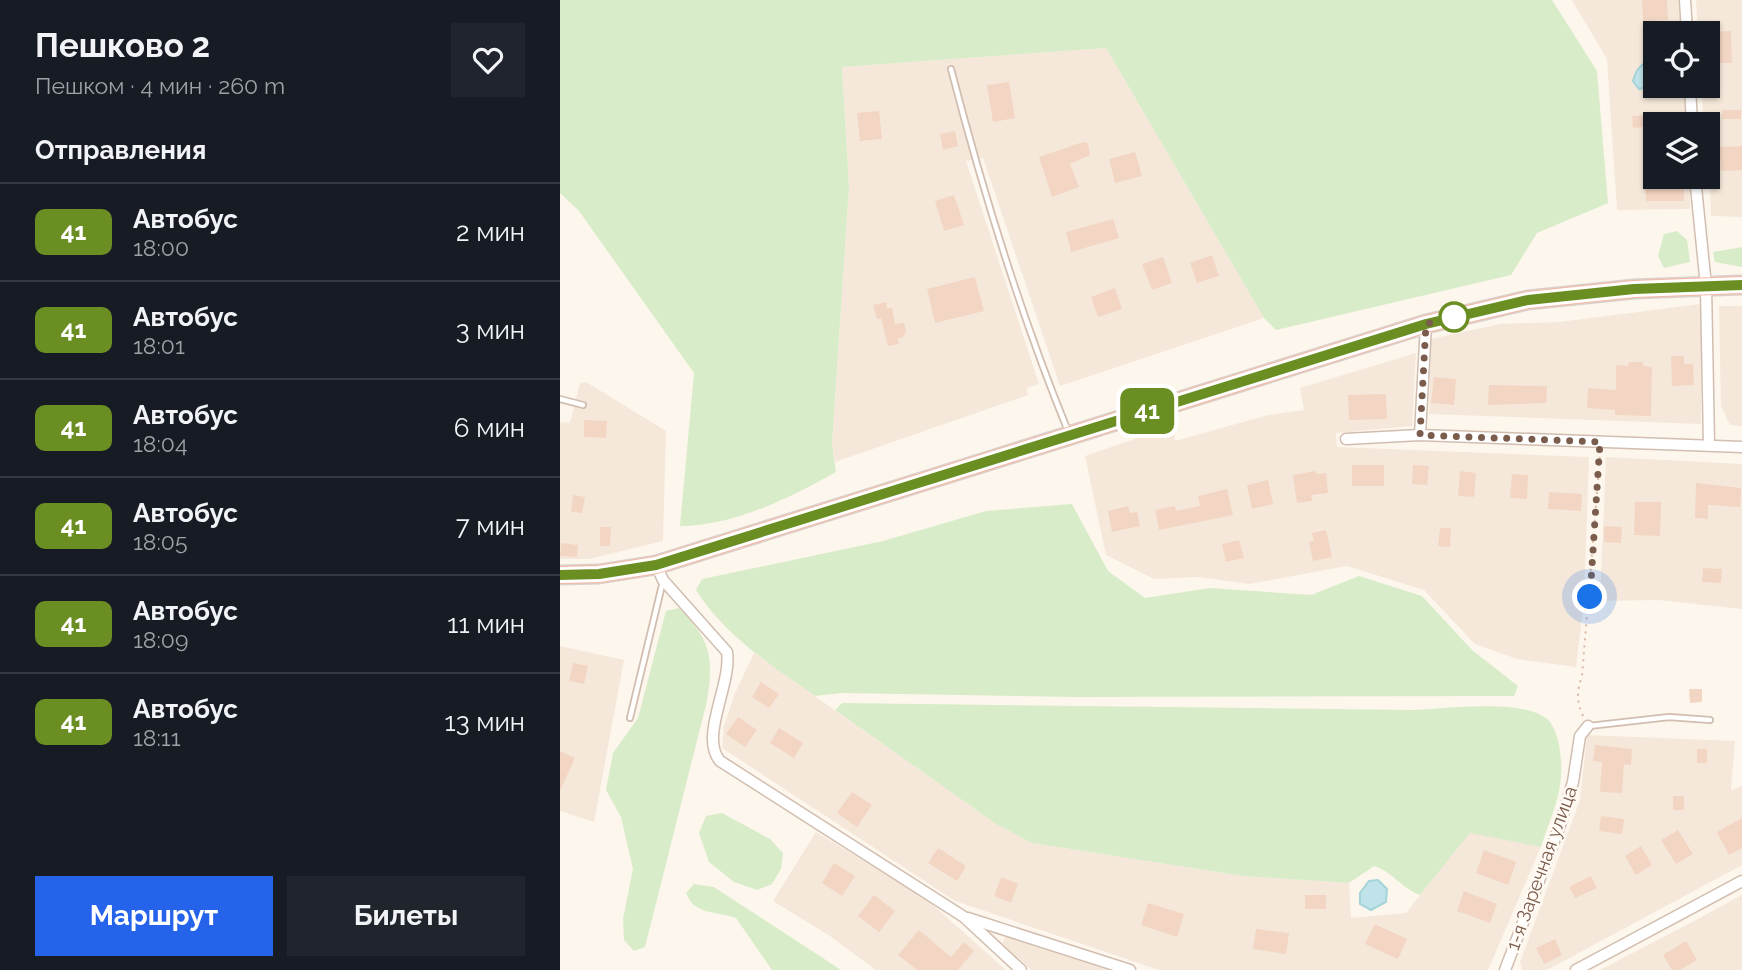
<!DOCTYPE html>
<html lang="ru">
<meta charset="utf-8">
<style>
:root{--surface:#171b24;--page:#20242c;--text:#f1f3f6;--muted:#9ea1a6;--line:#363941;--accent:#2563eb}
body{margin:0;font-family:Raleway,sans-serif;background:var(--page);color:var(--text);height:100vh;display:flex;flex-direction:column;font-size:26px;white-space:nowrap}
*{box-sizing:border-box;margin:0}
p{font-size:23px;color:var(--muted)}
.icon{flex:none;width:38px;height:38px;fill:none;stroke:currentColor;stroke-width:2;stroke-linecap:round;stroke-linejoin:round}
.map{position:relative;flex:1;overflow:hidden}
.side{display:flex;flex-direction:column;background:var(--surface);width:560px}
.side>*{flex:none}
.badge{padding:0 14px;border-radius:10px;font-size:24px;line-height:46px}
.controls{position:absolute;left:1083px;top:21px;display:grid;gap:14px}
.controls a{display:grid;place-items:center;width:77px;height:77px;border-radius:0px;background:var(--surface);box-shadow:0 2px 5px #0004;font-size:35px}
.you{position:absolute;width:35px;height:35px;margin:-18px;border:5px solid #fff;border-radius:50%;background:#1a73e8;box-shadow:0 0 0 10px #1a73e833}
.map>.badge{position:absolute;translate:-50% -50%;box-shadow:0 0 0 4px #fff}
h2{padding:0 35px;font-size:26px;line-height:63px}
.round{display:grid;place-items:center;flex:none;width:74px;height:74px;border-radius:0px;background:var(--page)}
.head{display:flex;align-items:center;justify-content:space-between;height:119px;padding:0 35px}
h1{font-size:33px;font-weight:700;line-height:52px}
.cta{display:flex;gap:14px;margin-top:auto;padding:14px 35px}
.cta a{flex:1;height:80px;border-radius:0px;background:var(--accent);color:#fff;font-size:28px;font-weight:700;line-height:80px;text-align:center}
.cta a+a{background:var(--page);color:var(--text)}
ul{padding:0;list-style:none}
li{display:flex;align-items:center;gap:21px;height:98px;padding:0 35px;border-top:2px solid var(--line)}
li div{flex:1}
li b{display:block;font-size:26px}
li em{font-style:normal}
li .badge{min-width:77px;font-weight:700;text-align:center}
main{display:flex;flex:1;min-height:0}
.map>svg:first-child{display:block}
.residential{fill:#f5e8da}
.green{fill:#d8ecc9}
.water{fill:#bfe3e8;stroke:#a5d3da;stroke-width:2}
.building{fill:#f3d5c3}
.lines{fill:none;stroke-linecap:round;stroke-linejoin:round}
.lane-casing{stroke:#d1beb0;stroke-width:8}
.street-casing{stroke:#d1beb0;stroke-width:13}
.highway-casing{stroke:#dad1cd;stroke-width:21}
.path{stroke:#d9b8a5;stroke-width:2;stroke-dasharray:2 5;stroke-linecap:butt}
.lane{stroke:#fff;stroke-width:4.5}
.street{stroke:#fff;stroke-width:10}
.highway{stroke:#f7b7a3;stroke-width:18}
.line-casing{stroke:#fff;stroke-width:16}
.line{stroke:#6b8e23;stroke-width:10}
.walk{stroke:#7a5c4d;stroke-width:7;stroke-dasharray:0 12.6}
.stop-dot{fill:#fff;stroke:#6b8e23;stroke-width:3.5}
.labels{text-anchor:middle;stroke-width:5;stroke-linejoin:round;paint-order:stroke}
.street-label{font-size:19px;fill:#7a5c4d;stroke:#fffaf3}
</style>
<main>
<section class="side">
<div class="head"><div><h1>Пешково 2</h1><p>Пешком · 4 мин · 260 m</p></div><a class="round"><svg class="icon" aria-label="heart" viewBox="0 0 24 24"><path d="M12 20l-8-8c-3-5 5-10 8-4 3-6 11-1 8 4z"/></svg></a></div>
<h2>Отправления</h2>
<ul>
<li><span class="badge" style="background:#6b8e23;color:#fff">41</span><div><b>Автобус</b><p>18:00</p></div><em>2 мин</em></li>
<li><span class="badge" style="background:#6b8e23;color:#fff">41</span><div><b>Автобус</b><p>18:01</p></div><em>3 мин</em></li>
<li><span class="badge" style="background:#6b8e23;color:#fff">41</span><div><b>Автобус</b><p>18:04</p></div><em>6 мин</em></li>
<li><span class="badge" style="background:#6b8e23;color:#fff">41</span><div><b>Автобус</b><p>18:05</p></div><em>7 мин</em></li>
<li><span class="badge" style="background:#6b8e23;color:#fff">41</span><div><b>Автобус</b><p>18:09</p></div><em>11 мин</em></li>
<li><span class="badge" style="background:#6b8e23;color:#fff">41</span><div><b>Автобус</b><p>18:11</p></div><em>13 мин</em></li>
</ul>
<div class="cta"><a>Маршрут</a><a>Билеты</a></div>
</section>
<div class="map">
<svg width="1182" height="970" viewBox="0 0 1182 970">
<rect width="100%" height="100%" fill="#fdf6ec"/>
<g class="residential">
<polygon points="1012,0 1118,0 1121,33 1096,33 1095,57 1086,61 1075,73 1079,89 1095,85 1124,86 1126,124 1096,124 1096,177 1129,177 1130,209 1057,210 1047,59"/>
<polygon points="1136,0 1182,0 1182,217 1151,216 1148,124 1144,124 1141,86 1148,86 1148,33 1138,33"/>
<polygon points="546,48 704,318 500,386 423,158 406,161 479,384 467,388 468,395 275,462 272,444 289,186 282,67"/>
<polygon points="1141,304 1141,424 869,414 871,339 940,324 999,322"/>
<polygon points="1159,306 1182,306 1182,426 1170,425 1161,406"/>
<polygon points="856,353 852,426 776,433 777,447 1029,457 1024,601 1016,667 957,659 915,644 864,590 787,566 689,584 639,577 594,579 546,555 525,456 613,426 615,441 708,415 744,410 740,388"/>
<polygon points="26,382 106,431 103,541 29,559 0,559 0,422 10,423 20,383"/>
<polygon points="1046,457 1182,464 1182,609 1098,600 1040,601"/>
<polygon points="0,646 64,660 34,822 0,811"/>
<polygon points="194,653 436,824 472,843 683,876 789,883 791,918 846,913 910,832 981,847 928,970 599,970 395,901 162,748 164,726 175,693"/>
<polygon points="1027,735 1175,741 1171,790 1182,786 1182,865 987,970 962,970 960,962 1020,800"/>
<polygon points="256,832 365,898 446,970 316,970 270,936 213,901"/>
<polygon points="1182,895 1182,970 1040,970 1136,920"/>
<polygon points="447,935 556,970 471,970 442,943"/>
</g>
<g class="green">
<path d="M 0,0 L 992,0 L 1037,71 L 1048,203 L 977,233 L 951,275 L 716,330 L 704,318 L 546,48 L 282,67 L 289,186 L 272,444 L 276,472 C 230,498 173,526 120,526 L 134,373 L 19,211 L 0,193 Z"/>
<polygon points="1117,231 1127,240 1130,262 1104,268 1098,256 1104,234"/>
<polygon points="1182,247 1182,267 1155,262 1153,252"/>
<path d="M 512,504 L 548,571 L 585,598 L 650,588 L 751,595 L 799,576 L 862,596 L 912,650 L 958,686 L 954,696 L 516,697 L 282,693 L 255,696 C 212,666 164,635 136,590 L 142,579 L 323,541 L 426,511 Z"/>
<path d="M 119,608 C 151,641 154,656 147,701 L 85,947 L 74,951 L 64,940 L 63,919 L 73,869 L 61,817 L 46,790 L 53,753 L 78,718 L 106,611 Z"/>
<path d="M 282,703 L 853,710 C 884,709 969,697 990,722 C 1001,737 1003,768 1000,785 C 997,806 987,827 981,847 L 910,833 L 860,895 C 841,888 833,872 814,866 L 789,883 L 683,876 L 472,843 L 436,824 L 275,710 Z"/>
<polygon points="162,813 210,839 223,853 221,869 212,884 197,890 174,882 149,862 139,833 146,816"/>
<path d="M 134,884 L 154,887 L 281,970 L 212,970 L 176,918 C 156,911 134,915 126,893 Z"/>
</g>
<g class="water">
<path d="M 1095,57 L 1095,85 L 1079,89 L 1073,81 C 1076,68 1084,62 1095,57 Z"/>
<polygon points="818,880 827,889 826,902 811,910 800,904 800,893 809,881"/>
</g>
<g class="building">
<polygon points="1082,0 1107,0 1108,20 1083,21"/>
<polygon points="1171,31 1172,63 1152,63 1151,32"/>
<polygon points="449,82 455,118 433,122 427,85"/>
<rect x="1162" y="110" width="19" height="9"/>
<polygon points="319,111 322,139 300,141 297,113"/>
<polygon points="1114,114 1115,124 1073,128 1072,116"/>
<polygon points="395,131 398,146 383,150 380,134"/>
<polygon points="523,142 528,143 530,155 510,164 519,187 492,197 479,157"/>
<polygon points="1182,146 1182,170 1161,171 1159,147"/>
<polygon points="575,152 582,176 555,183 549,159"/>
<polygon points="1096,158 1096,188 1124,188 1124,201 1086,201 1083,159"/>
<polygon points="394,195 404,225 384,231 375,201"/>
<polygon points="553,219 559,238 511,252 506,232"/>
<polygon points="652,255 659,276 637,283 630,263"/>
<polygon points="603,257 612,283 592,290 582,264"/>
<polygon points="415,277 424,311 375,323 367,289"/>
<polygon points="555,288 562,309 538,317 531,297"/>
<polygon points="326,302 327,309 332,307 335,324 344,323 346,331 343,337 337,339 339,344 328,346 321,318 317,319 313,305"/>
<polygon points="1111,356 1124,356 1124,364 1133,364 1134,385 1112,386"/>
<polygon points="1069,362 1083,362 1083,366 1092,367 1091,416 1055,415 1055,410 1027,408 1028,388 1056,390 1056,365 1068,366"/>
<polygon points="874,377 896,379 894,405 871,403"/>
<polygon points="929,385 987,386 986,403 928,405"/>
<polygon points="826,394 827,419 789,420 788,395"/>
<polygon points="24,420 47,421 46,438 24,437"/>
<rect x="792" y="465" width="32" height="21"/>
<polygon points="853,465 869,466 867,485 852,484"/>
<polygon points="756,471 756,474 766,473 768,493 751,495 752,501 737,503 733,475"/>
<polygon points="900,471 916,473 914,497 898,496"/>
<polygon points="952,474 968,475 967,499 950,498"/>
<polygon points="708,480 713,504 692,509 687,485"/>
<polygon points="1136,483 1181,488 1180,507 1148,505 1148,519 1135,518"/>
<polygon points="667,489 673,515 599,530 595,510 615,506 616,511 640,506 638,496"/>
<polygon points="989,492 1022,494 1021,511 988,509"/>
<polygon points="13,495 25,497 22,513 11,512"/>
<polygon points="1075,502 1101,502 1100,536 1074,535"/>
<polygon points="568,506 570,513 577,512 580,526 552,532 548,511"/>
<polygon points="1044,526 1062,527 1061,543 1044,542"/>
<polygon points="40,527 51,527 50,546 40,546"/>
<polygon points="880,528 891,528 890,547 878,546"/>
<polygon points="766,530 772,557 753,561 749,542 754,541 752,533"/>
<polygon points="679,540 684,558 666,562 662,544"/>
<polygon points="1,543 18,545 17,557 0,556"/>
<polygon points="1143,568 1162,569 1161,583 1142,582"/>
<polygon points="13,663 28,666 24,684 9,681"/>
<polygon points="201,682 219,694 209,708 192,697"/>
<polygon points="1129,689 1142,689 1142,702 1130,703"/>
<polygon points="178,717 197,730 185,747 166,734"/>
<polygon points="219,728 243,743 234,758 210,743"/>
<polygon points="1035,745 1072,749 1071,765 1064,764 1062,793 1040,792 1042,762 1033,761"/>
<rect x="1137" y="749" width="10" height="14"/>
<polygon points="0,751 15,758 0,791"/>
<polygon points="292,792 312,805 297,827 277,813"/>
<rect x="1113" y="796" width="11" height="14"/>
<polygon points="1041,816 1064,819 1062,834 1039,831"/>
<polygon points="1182,818 1182,848 1169,855 1157,832"/>
<polygon points="1118,830 1133,854 1116,864 1101,840"/>
<polygon points="1081,846 1092,865 1076,875 1065,856"/>
<polygon points="378,848 406,866 397,881 368,863"/>
<polygon points="924,850 956,862 948,885 916,873"/>
<polygon points="274,863 295,876 282,896 262,883"/>
<polygon points="1031,876 1037,888 1015,898 1009,887"/>
<polygon points="441,877 458,884 451,903 434,896"/>
<polygon points="904,891 937,904 930,923 897,911"/>
<polygon points="314,895 335,911 319,932 298,916"/>
<rect x="745" y="895" width="21" height="14"/>
<polygon points="588,903 624,914 617,937 581,925"/>
<polygon points="815,924 847,939 838,959 805,944"/>
<polygon points="696,929 729,933 726,954 693,949"/>
<polygon points="359,930 391,957 404,942 414,951 398,970 357,970 338,955"/>
<polygon points="995,939 1002,955 984,964 976,948"/>
<polygon points="1126,941 1137,960 1120,970 1112,970 1103,955"/>
</g>
<g class="lines">
<g class="lane-casing">
<g id="lane">
<path d="M 391,69 C 423,192 460,314 508,431"/>
<polyline points="0,399 23,405"/>
<polyline points="70,718 103,581"/>
<polyline points="1029,726 1109,717 1150,720"/>
</g>
</g>
<g class="street-casing">
<g id="street">
<polyline points="1125,0 1127,33"/>
<polyline points="1130,86 1132,124"/>
<polyline points="1135,177 1146,286 1149,445"/>
<polyline points="860,435 866,324"/>
<polyline points="786,439 860,435 1182,447"/>
<path d="M 96,565 L 103,580 L 167,652 C 172,684 139,737 160,761 L 404,917 L 461,970"/>
<polyline points="408,918 570,970"/>
<polyline points="945,970 999,828 1013,782 1020,736 1028,726"/>
<polyline points="1016,970 1182,881"/>
</g>
</g>
<g class="highway-casing">
<polyline id="highway" points="0,575 39,574 96,565 866,324 968,300 1074,289 1182,285"/>
</g>
<path class="path" d="M 1023,716 C 1016,701 1017,691 1022,676 L 1040,455"/>
<use href="#lane" class="lane"/>
<use href="#street" class="street"/>
<use href="#highway" class="highway"/>
</g>
<g class="lines">
<g class="line-casing">
<polyline id="line" points="0,575 39,574 96,565 866,324 968,300 1074,289 1182,285"/>
</g>
<use href="#line" class="line"/>
<polyline class="walk" points="894,317 866,324 860,435 1040,442 1030,597"/>
</g>
<circle class="stop-dot" cx="894" cy="317" r="14"/>
<g class="labels">
<g class="street-label">
<text transform="translate(981 868) rotate(-70)" y="7">1-я Заречная улица</text>
</g>
</g>
</svg>
<div class="controls">
<a><svg class="icon" aria-label="locate" viewBox="0 0 24 24"><circle cx="12" cy="12" r="6"/><path d="M12 2v4M12 18v4M2 12h4M18 12h4"/></svg></a>
<a><svg class="icon" aria-label="layers" viewBox="0 0 24 24"><path d="M12 4l9 5-9 5-9-5zM3 14l9 5 9-5"/></svg></a>
</div>
<div class="you" style="left:1030px;top:597px"></div>
<b class="badge" style="left:587px;top:411px;background:#6b8e23;color:#fff">41</b>
</div>
</main>
